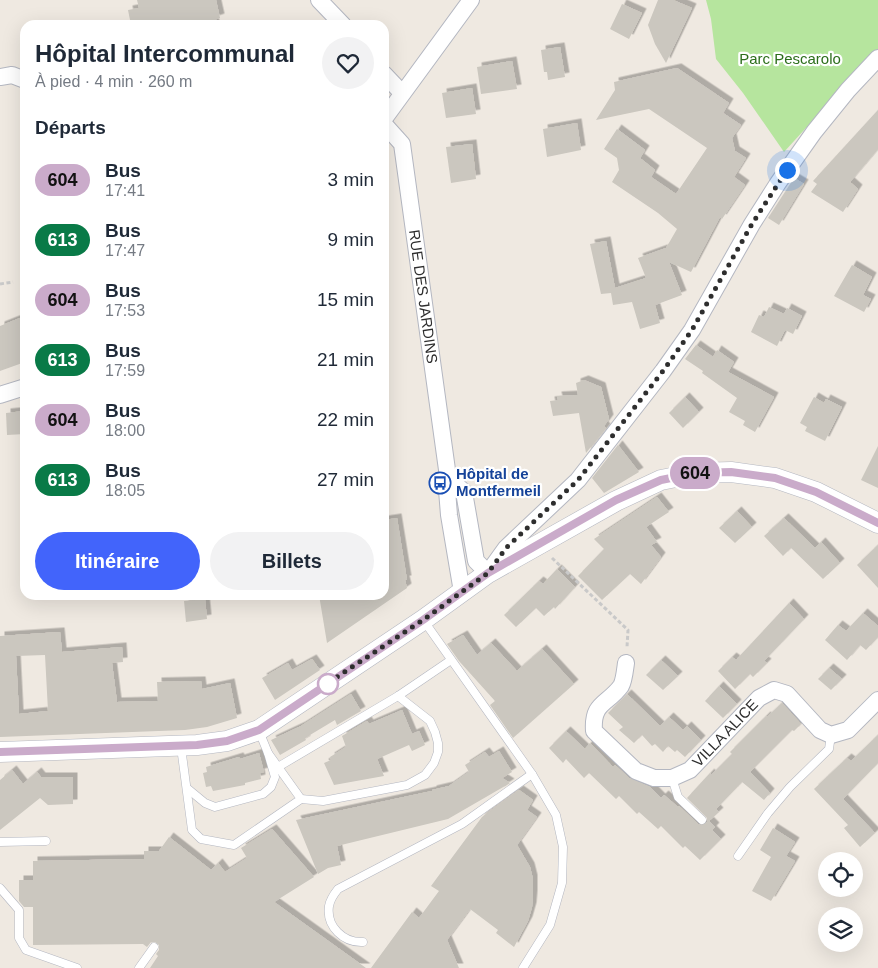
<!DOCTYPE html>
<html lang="fr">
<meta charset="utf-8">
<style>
:root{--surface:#fff;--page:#f2f2f3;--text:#1f2937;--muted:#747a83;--accent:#4264fb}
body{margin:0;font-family:Arial,sans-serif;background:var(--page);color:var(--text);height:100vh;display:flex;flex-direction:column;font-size:19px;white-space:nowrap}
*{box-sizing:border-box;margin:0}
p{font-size:16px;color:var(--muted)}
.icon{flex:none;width:28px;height:28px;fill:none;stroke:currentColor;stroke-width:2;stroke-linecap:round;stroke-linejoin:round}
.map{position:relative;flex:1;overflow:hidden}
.panel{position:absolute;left:20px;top:20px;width:369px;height:580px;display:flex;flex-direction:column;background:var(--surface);border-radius:15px;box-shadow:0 5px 20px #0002}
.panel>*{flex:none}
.badge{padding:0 10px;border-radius:16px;font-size:18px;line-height:32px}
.fabs{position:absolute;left:818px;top:852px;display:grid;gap:10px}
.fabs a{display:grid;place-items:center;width:45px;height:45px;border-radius:50%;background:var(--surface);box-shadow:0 5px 20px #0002;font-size:25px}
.you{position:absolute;width:25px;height:25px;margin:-12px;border:4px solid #fff;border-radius:50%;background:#1a73e8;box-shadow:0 0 0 8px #1a73e833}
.map>.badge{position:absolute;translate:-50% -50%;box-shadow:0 0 0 2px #fff}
h2{padding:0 15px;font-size:19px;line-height:45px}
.round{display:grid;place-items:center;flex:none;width:52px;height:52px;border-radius:26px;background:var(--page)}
.overview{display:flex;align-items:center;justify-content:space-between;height:85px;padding:0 15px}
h1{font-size:24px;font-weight:600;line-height:38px}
.primary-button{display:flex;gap:10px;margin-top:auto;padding:10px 15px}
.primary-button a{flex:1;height:58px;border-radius:30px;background:var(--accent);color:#fff;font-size:20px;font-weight:600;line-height:58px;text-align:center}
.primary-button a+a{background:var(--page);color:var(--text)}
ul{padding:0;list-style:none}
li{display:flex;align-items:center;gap:15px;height:60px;padding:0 15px}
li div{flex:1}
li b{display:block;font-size:19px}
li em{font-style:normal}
li .badge{min-width:55px;font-weight:700;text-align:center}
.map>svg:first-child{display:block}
.green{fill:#b6e59e}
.building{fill:#cbc7bf;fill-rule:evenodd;filter:url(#shadow)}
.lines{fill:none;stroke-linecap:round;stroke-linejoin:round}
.service-casing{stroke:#b4b7c1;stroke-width:9}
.minor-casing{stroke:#b4b7c1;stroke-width:18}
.tertiary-casing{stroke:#b4b7c1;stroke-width:21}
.path{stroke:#c9c9c9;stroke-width:3;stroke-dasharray:4 2.5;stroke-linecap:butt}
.service{stroke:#fff;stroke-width:8}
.minor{stroke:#fff;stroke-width:16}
.tertiary{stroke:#fff;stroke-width:20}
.line-casing{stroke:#fff;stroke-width:11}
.line{stroke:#caabca;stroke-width:8}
.walk{stroke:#2e2e2e;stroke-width:5;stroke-dasharray:0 9}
.stop-dot{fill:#fff;stroke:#caabca;stroke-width:2.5}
.labels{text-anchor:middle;stroke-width:4.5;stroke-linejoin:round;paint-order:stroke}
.park-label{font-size:15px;fill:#2c6e1b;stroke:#fff}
.street-label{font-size:15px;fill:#2e2e2e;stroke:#fff}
.transit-label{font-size:15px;font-weight:bold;fill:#164399;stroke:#fff;text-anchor:start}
</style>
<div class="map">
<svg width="878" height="968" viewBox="0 0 878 968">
<defs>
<filter id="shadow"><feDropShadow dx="4.5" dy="-4.5" stdDeviation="0" flood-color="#0004"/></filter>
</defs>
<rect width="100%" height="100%" fill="#efe9e1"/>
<polygon class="green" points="706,0 878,0 878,49 784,152 743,93 716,59 711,19"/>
<g class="building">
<polygon points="137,0 216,0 220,18 214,20 215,25 131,25 128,10 139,8"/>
<polygon points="658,0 673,0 692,8 666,63 655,44 648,25"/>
<polygon points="622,4 642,13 629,39 610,29"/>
<polygon points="560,47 565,77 548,80 547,72 544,72 541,50"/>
<polygon points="512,61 517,89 481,94 477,67"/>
<polygon points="677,68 729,103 723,113 741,125 732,138 735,151 746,158 734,177 745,185 722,219 720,217 691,272 669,262 682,295 655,305 660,323 640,329 632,302 613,305 611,293 601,294 590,244 606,241 615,288 646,278 638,258 666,248 677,229 658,213 612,182 619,170 617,158 604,149 617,129 645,150 640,158 655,170 651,177 676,194 707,148 649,109 596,120 615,90 614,82"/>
<polygon points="472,88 476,114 446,118 442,93"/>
<polygon points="878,110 878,149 850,182 858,189 843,212 811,192 817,184 813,181"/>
<polygon points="577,123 581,150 547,157 543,129"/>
<polygon points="472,144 476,179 451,183 446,147"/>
<polygon points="794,178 804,184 779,225 768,218"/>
<polygon points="852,265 872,277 863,295 871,299 864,312 834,296"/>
<polygon points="769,307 784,314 787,308 802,316 793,334 785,330 777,346 751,332 759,315 764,317"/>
<polygon points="25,316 25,362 0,371 0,326"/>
<polygon points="696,345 713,357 717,350 734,362 728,372 774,397 755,432 743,425 745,421 729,412 737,398 702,373 703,371 685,359"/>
<polygon points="584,380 601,387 609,419 604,426 606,428 586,453 579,413 553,416 550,401 558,400 557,396 578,395 576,383"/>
<polygon points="685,397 699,412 683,428 669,413"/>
<polygon points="814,397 824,403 826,399 842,407 825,441 805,431 807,427 800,423"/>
<polygon points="25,411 25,434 7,435 6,413"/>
<polygon points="618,445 639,472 604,493 592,478"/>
<polygon points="878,446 878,488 861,480"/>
<polygon points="657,497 669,512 646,527 657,542 651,545 661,557 641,584 630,574 602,600 578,576 604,549 594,539"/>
<polygon points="737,511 752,527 735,543 719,528"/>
<polygon points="397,518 407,580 405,580 407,588 327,643 319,595 384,595 384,520"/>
<polygon points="784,518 815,548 821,542 840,563 823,579 791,548 783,556 764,536"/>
<polygon points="878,545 878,588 857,565"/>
<polygon points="557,569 575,587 555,609 554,607 544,616 536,608 516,627 504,615 539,581 543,584"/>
<polygon points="205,599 207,619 186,622 184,601"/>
<polygon points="789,603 804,619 764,661 767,663 753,677 750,674 735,689 718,671 732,657 736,660"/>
<polygon points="863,613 878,626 878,637 866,650 860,645 847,660 825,640 838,625 846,631"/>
<path d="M 60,632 L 62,652 L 122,647 L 123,662 L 112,663 L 117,702 L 158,701 L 157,682 L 201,681 L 202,689 L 230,683 L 237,718 L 207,727 L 185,730 L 0,737 L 0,636 ZM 45,655 L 48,711 L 19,714 L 16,656 Z"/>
<polygon points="463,635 477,655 491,643 517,671 542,649 574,684 513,738 490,705 495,701 459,661 447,644"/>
<polygon points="312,659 320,670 275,700 262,678 288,663 292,670"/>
<polygon points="661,660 678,676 663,690 646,675"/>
<polygon points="829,668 842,679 831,690 818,679"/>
<polygon points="719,686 737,704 723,718 705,701"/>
<polygon points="351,694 361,711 337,725 335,720 305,738 306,740 280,755 271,740 301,726"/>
<polygon points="627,694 660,726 669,717 683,730 687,726 701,740 685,757 677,750 675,752 668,746 663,752 655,744 652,746 642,735 634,743 619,730 623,727 608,713"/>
<polygon points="782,703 801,724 794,731 792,730 750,772 770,793 764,800 742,782 716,809 719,812 709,821 715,827 712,830 721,839 700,860 685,846 683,848 661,826 658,829 639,812 637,814 619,796 616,799 589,773 584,778 566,759 563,763 549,748 566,731 585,749 590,743 613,767 615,765 629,778 650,787 661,798 664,795 678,807 679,806 698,824 703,825 707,822 707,818 687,798 710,773 711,775 732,754 730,752 766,716 767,717"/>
<polygon points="402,710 412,734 419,731 425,745 412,751 409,745 377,759 384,776 334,785 324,763 331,760 330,757 346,747 342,736 367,721 369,724"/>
<polygon points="878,735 878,763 843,799 875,833 860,847 844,828 848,825 814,789 847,758 851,761"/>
<polygon points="499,751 512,772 502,778 510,783 504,787 505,786 448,819 337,846 341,865 328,868 318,874 296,820 432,791 432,790 449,786 469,772 465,765 485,752 489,757"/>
<polygon points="259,753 264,772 260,773 261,779 245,783 245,785 213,791 211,786 206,787 203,773 207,772 206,767 239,757 240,759"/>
<polygon points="12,770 23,784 37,772 41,777 73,777 73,804 48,805 40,798 0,830 0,780"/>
<polygon points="519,790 533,800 527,810 537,817 517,845 530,867 533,879 533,895 532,907 528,921 514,947 496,933 498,930 470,909 447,940 459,968 371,968 412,912 419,918 439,891 431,886 482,817"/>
<polygon points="773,828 795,842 786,856 795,861 771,901 752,891 771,857 760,850"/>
<polygon points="272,829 314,877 274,902 366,968 150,968 158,956 156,954 159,950 159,945 155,942 151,942 147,947 143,944 33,945 33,907 24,907 19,901 19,880 33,880 33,861 144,859 144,851 159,851 169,837 211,870 218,863 225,872 247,858 241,848"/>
</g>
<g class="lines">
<g class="service-casing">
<g id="service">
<polyline points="424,621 532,774 556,815 563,847 562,883 550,925 523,968"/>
<polyline points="181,747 192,830 201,839 234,845 301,799 268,753"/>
<polyline points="278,767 398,696 451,660"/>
<polyline points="672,778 678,797 702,820"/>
<polyline points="188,789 205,803 215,807 263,794 271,787 275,777 268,753 259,731"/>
<polyline points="301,799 323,801 407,785 425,775 434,763 438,752 438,743 435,732 430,721 398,696"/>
<polyline points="0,842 46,841"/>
<polyline points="738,856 768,813 790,787 829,749 831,735"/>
<polyline points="0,888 19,910 19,938 26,950 77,968"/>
<path d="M 363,942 C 344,943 326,927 329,906 C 330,900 334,894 338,889 L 462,824 L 532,774"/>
<polyline points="139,968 154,947"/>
</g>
</g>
<g class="minor-casing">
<g id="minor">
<polyline points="319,0 343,25"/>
<polyline points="384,74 402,93"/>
<polyline points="0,77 12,75 25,80"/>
<polyline points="384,119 471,0"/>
<path id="s1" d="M 384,124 L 402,144 L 448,477 L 464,492 L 476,561 L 488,573 L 506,548 L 578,480 L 663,371 L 692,330 L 752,224 L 778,183 L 814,132 L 848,90 L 878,58"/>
<polyline points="0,395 25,387"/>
<polyline points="447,490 449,515 462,592"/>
<path id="s2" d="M 626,663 C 625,670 624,681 621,686 C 607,705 592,702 594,731 L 636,771 L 654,778 L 672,778 L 690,770 L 759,698 L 774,690 L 787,694 L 820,730 L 831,735 L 848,730 L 878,700"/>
</g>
</g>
<g class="tertiary-casing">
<polyline id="tertiary" points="0,752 197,745 227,741 259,730 423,620 488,573 616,501 661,480 696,473 731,472 775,478 816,492 878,523"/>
</g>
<g class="path">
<polyline points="0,284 13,282"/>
<polyline points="552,558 628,630 627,647"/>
</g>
<use href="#service" class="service"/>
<use href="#minor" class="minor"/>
<use href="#tertiary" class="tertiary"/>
</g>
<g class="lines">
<g class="line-casing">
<polyline id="line" points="0,752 197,745 227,741 259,730 423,620 488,573 616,500 661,480 696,473 731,472 775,478 816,492 878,523"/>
</g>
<use href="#line" class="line"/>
<polyline class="walk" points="328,684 325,685 423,620 488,573 506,548 578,480 663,371 692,330 752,224 787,170"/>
</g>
<defs>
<g id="bus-ring" transform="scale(1.125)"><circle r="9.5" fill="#fff" stroke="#1a4fb4" stroke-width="1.5"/><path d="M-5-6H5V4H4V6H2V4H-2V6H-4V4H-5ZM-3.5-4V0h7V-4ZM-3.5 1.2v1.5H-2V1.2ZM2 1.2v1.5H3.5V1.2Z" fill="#1a4fb4"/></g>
</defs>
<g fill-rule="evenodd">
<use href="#bus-ring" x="440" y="483"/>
</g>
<circle class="stop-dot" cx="328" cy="684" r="10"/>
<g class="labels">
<g class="park-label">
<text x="790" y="64">Parc Pescarolo</text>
</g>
<g class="street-label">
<text dy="5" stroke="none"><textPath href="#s1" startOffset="181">RUE DES JARDINS</textPath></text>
<text dy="5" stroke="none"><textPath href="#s2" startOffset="245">VILLA ALICE</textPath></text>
</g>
<g class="transit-label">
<text x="456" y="479">Hôpital de<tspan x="456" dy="17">Montfermeil</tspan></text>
</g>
</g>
</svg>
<div class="fabs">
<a><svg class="icon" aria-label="locate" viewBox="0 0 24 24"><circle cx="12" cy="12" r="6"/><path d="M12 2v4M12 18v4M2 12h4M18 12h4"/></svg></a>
<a><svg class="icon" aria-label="layers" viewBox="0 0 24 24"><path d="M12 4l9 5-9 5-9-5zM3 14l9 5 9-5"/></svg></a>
</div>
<div class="you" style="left:787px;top:170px"></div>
<b class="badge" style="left:695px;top:473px;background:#caabca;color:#111">604</b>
<section class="panel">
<div class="overview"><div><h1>Hôpital Intercommunal</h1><p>À pied · 4 min · 260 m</p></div><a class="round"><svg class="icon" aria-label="heart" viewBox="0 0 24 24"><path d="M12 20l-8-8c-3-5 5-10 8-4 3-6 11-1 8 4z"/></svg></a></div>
<h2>Départs</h2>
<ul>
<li><span class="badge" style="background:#caabca;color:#111">604</span><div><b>Bus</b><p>17:41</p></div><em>3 min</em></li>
<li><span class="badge" style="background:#097a47;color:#fff">613</span><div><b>Bus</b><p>17:47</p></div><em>9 min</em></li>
<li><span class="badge" style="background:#caabca;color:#111">604</span><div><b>Bus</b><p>17:53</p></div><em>15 min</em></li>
<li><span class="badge" style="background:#097a47;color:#fff">613</span><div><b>Bus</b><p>17:59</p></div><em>21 min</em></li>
<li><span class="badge" style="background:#caabca;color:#111">604</span><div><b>Bus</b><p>18:00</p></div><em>22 min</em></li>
<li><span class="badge" style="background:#097a47;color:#fff">613</span><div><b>Bus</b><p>18:05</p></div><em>27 min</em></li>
</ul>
<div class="primary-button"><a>Itinéraire</a><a>Billets</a></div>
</section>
</div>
